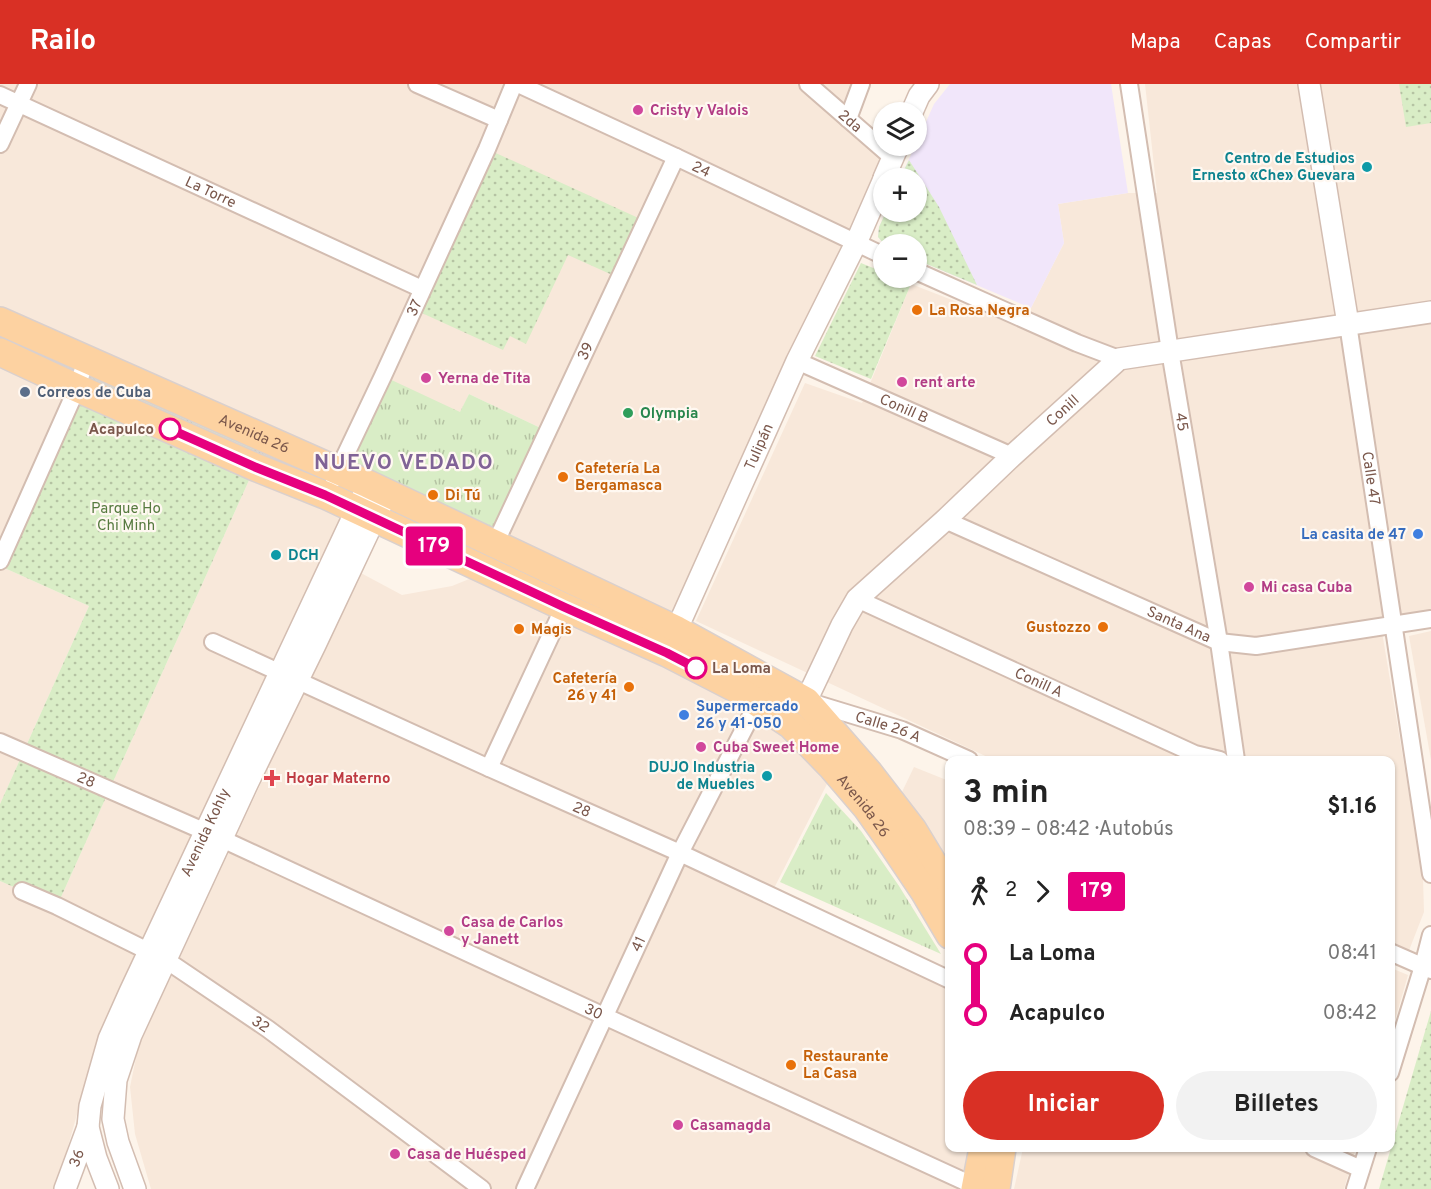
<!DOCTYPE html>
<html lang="es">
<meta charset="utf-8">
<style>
:root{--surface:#fff;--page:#f2f2f2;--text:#222;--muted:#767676;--accent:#d93025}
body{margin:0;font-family:Overpass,sans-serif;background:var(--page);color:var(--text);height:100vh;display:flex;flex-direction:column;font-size:22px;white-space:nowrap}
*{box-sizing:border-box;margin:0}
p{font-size:20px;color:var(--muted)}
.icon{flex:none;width:33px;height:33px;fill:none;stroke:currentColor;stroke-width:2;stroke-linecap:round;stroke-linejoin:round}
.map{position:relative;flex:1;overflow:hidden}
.side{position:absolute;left:945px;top:672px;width:450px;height:396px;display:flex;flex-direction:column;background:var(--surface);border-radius:12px;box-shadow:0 2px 4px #0004}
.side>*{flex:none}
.badge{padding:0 12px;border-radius:4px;font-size:21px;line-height:39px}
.controls{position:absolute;left:873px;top:18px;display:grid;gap:12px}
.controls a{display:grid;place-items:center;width:54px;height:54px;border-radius:50%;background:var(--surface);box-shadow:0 2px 4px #0004;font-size:30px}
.map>.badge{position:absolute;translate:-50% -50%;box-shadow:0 0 0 3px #fff}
.legs{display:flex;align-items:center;gap:9px;height:66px;padding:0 18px;font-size:20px}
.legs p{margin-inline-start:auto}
.overview{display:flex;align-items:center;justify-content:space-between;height:102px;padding:0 18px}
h1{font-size:33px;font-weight:700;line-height:45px}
.cta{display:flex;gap:12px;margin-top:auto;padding:12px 18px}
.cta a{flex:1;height:69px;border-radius:36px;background:var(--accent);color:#fff;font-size:24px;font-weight:700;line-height:69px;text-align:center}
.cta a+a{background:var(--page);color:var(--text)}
ul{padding:0 18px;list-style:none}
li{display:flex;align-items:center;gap:21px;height:60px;font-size:22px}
li i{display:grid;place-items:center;width:9px;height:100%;margin:0 8px;background:currentColor}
li i::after{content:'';width:15px;height:15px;margin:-8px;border:4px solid;border-radius:50%;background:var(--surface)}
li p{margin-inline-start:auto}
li:first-child i{background:linear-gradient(#0000 50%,currentColor 0)}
li:last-child i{background:linear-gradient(currentColor 50%,#0000 0)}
header{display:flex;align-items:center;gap:36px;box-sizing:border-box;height:84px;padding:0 30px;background:var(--accent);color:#fff}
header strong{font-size:28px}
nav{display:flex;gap:33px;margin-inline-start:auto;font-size:21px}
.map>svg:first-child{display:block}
.residential{fill:#f8e8da}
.education{fill:#f1e6fa}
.grass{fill:url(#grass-tufts)}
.park{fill:url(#park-dots)}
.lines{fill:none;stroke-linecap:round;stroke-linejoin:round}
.minor-casing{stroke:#d3bdb1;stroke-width:20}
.tertiary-casing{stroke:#d3bdb1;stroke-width:24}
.primary-casing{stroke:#dad0cd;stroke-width:30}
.minor{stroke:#fff;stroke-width:16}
.tertiary{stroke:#fff;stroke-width:21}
.primary{stroke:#fdd2a1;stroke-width:27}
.line-1-casing{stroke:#fff;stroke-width:14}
.line-1{stroke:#e6007e;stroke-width:9}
.hotel-dot{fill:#d1479c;stroke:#fff8f1;stroke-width:2}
.culture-dot{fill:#0f9aa8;stroke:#fff8f1;stroke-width:2}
.food-dot{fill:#e8710a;stroke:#fff8f1;stroke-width:2}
.service-dot{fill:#5c6f8a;stroke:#fff8f1;stroke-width:2}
.leisure-dot{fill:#2e9e5b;stroke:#fff8f1;stroke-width:2}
.stop-1-dot{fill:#fff;stroke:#e6007e;stroke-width:3}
.shop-dot{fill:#3f7fe0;stroke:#fff8f1;stroke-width:2}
.health-dot{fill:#e0444e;stroke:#fff8f1;stroke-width:2}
.labels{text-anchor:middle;stroke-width:4.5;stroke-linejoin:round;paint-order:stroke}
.hotel-label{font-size:15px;font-weight:bold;fill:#b23c85;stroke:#fff8f1;text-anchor:start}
.street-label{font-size:15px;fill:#7a574b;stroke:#fff8f1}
.culture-label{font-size:15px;font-weight:bold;fill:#0d838f;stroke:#fff8f1;text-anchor:end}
.food-label{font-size:15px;font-weight:bold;fill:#c56008;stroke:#fff8f1;text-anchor:start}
.service-label{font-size:15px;font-weight:bold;fill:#4e5e75;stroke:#fff8f1;text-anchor:start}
.leisure-label{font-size:15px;font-weight:bold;fill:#27864d;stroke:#fff8f1;text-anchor:start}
.stop-label{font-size:15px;font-weight:bold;fill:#7a574b;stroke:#fff8f1;text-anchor:end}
.park-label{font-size:15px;fill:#567a3f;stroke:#fff8f1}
.shop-label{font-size:15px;font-weight:bold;fill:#366cbe;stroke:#fff8f1;text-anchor:end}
.health-label{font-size:15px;font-weight:bold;fill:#be3a42;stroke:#fff8f1;text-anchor:start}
.district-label{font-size:21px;font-weight:bold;letter-spacing:1.5px;fill:#806396;stroke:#fff8f1}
</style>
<header>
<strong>Railo</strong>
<nav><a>Mapa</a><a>Capas</a><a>Compartir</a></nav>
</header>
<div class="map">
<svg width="1431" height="1105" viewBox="0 0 1431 1105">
<defs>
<pattern id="grass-tufts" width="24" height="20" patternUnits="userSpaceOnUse" patternTransform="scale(1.5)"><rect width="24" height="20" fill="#d9edc6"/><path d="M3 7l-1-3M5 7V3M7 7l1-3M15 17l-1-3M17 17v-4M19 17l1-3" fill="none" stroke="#b5c3a3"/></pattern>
<pattern id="park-dots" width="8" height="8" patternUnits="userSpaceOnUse" patternTransform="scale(1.5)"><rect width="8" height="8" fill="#d9edc6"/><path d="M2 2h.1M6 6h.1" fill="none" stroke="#b5c3a3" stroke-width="1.8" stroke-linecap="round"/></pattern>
</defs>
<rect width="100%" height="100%" fill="#fdf4ea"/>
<g class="residential">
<polygon points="0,0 861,0 848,35 893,74 677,546 495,460 549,348 469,310 460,329 338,386 0,237"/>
<polygon points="1145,0 1431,0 1431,526 1380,536 1423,794 1424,828 1408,869 1391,861 1390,676 994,676 696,537 805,299 862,319 911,200 1024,244 1031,224 1064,159 1058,120 1128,109 1157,109"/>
<polygon points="0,268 77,304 0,477"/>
<polygon points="255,383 357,426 90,984 56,1105 0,1105 0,797 57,822"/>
<polygon points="0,482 89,522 0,720"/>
<polygon points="359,488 402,511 452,502 479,491 707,602 783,648 827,700 767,818 949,904 950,1064 973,1064 965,1105 151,1105 135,1050 130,1003 138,964"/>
<polygon points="1431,547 1431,676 1409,552"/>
<polygon points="914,683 949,697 949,791 902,708"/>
<polygon points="1391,884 1408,891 1391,950"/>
<polygon points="1023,1064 1356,1064 1344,1105 1014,1105"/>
</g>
<polygon class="education" points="950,0 1111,0 1128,109 1058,120 1064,159 1031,224 917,176 916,160 884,160 878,153 879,143 886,128 916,128 916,94 900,94 915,62 916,62 917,58 934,20"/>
<g class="grass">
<polygon points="0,247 77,281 74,289 0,256"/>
<polygon points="88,287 327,392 324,399 85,294"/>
<polygon points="383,292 460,328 469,310 549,348 495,460 338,386"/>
<polygon points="826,709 861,747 899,802 941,870 780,798"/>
</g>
<g class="park">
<polygon points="1399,0 1431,0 1431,39 1406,43"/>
<polygon points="487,65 645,137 619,194 568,171 526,260 510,252 503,266 413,225"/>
<polygon points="909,76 939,123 977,201 917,176 916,160 884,160 878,153 879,143 886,128 916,128 916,94 900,94"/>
<polygon points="861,179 883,188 884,194 896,194 911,200 871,295 815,272"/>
<polygon points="77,304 255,383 57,822 0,797 0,720 89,522 0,482"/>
<polygon points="1431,927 1431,1105 1379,1105"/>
</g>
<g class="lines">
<g class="minor-casing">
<g id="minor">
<polyline points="417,0 499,36"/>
<path id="s1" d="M 518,0 L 676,73 L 884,172"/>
<path id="s2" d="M 808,0 L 893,74"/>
<path id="s3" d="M 1129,0 L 1170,267 L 1219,558 L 1236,676"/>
<path id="s4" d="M 0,11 L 422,205"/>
<polyline points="848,35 861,0"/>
<polyline points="0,60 28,0"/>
<polyline points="916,187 1077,259 1119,275"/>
<path id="s5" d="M 1348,240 L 1431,790"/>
<path id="s6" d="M 797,277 L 1012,372"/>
<path id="s7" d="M 334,395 L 383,292 L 487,65 L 514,0"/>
<path id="s8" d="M 945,436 L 1219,558 L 1256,562 L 1431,535"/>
<path id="s9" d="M 495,460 L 676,73"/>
<polyline points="0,477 77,304 86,275"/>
<path id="s10" d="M 857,515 L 1195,670 L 1220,676"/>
<path id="s11" d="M 213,558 L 489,684 L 680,769 L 950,896"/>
<path id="s12" d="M 810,618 L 902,646 L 969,676"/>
<path id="s13" d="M 0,658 L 222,755 L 604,932 L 981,1105"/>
<polyline points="489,684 564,523"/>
<path id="s14" d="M 22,807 L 57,822 L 166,876 L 268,945 L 482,1105"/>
<polyline points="1390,868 1431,886"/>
<polyline points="1390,989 1423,882 1431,851"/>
<polyline points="1314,1064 1361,1085"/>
<path id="s15" d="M 525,1105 L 680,769 L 758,618"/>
<polyline points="1355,1105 1368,1064"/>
</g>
</g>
<g class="tertiary-casing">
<g id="tertiary">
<polyline points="1309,0 1348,240"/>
<polyline points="912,28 919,12 928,0"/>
<polyline points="884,94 898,62"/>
<path id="s16" d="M 671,558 L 797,277 L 856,159 L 884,95"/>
<path id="s17" d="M 806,617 L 842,541 L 857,515 L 945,436 L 1012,372 L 1119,275 L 1431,228"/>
<path id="s18" d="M 65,1105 L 88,1043"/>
<path id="s19" d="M 108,1105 L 96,1074 L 88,1043 L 90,1022 L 109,955 L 130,908 L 363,412"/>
<polyline points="135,1105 118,1058 113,1035 116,996 131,951 248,698 315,561 381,421"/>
</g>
</g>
<g class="primary-casing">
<g id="primary">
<path id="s20" d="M 0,237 L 368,400 L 677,546 L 806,617 L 869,689 L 913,746 L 950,807"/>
<path id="s21" d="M 0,268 L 77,304 L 255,383 L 325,411 L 564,523 L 667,569 L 735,604 L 791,641 L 831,682 L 867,724 L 891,758 L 924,807 L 950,851"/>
<polyline points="975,1105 983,1064"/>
<polyline points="996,1105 1002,1064"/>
</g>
</g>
<use href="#minor" class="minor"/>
<use href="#tertiary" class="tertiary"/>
<use href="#primary" class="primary"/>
</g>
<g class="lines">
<g class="line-1-casing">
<polyline id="line-1" points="170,345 255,383 325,411 564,523 667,569 696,584"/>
</g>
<use href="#line-1" class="line-1"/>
</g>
<g class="hotel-dot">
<circle cx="638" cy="26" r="6"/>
<circle cx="426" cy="294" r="6"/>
<circle cx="902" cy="298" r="6"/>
<circle cx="1249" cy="503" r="6"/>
<circle cx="701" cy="663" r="6"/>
<circle cx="449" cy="847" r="6"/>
<circle cx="678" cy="1041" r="6"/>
<circle cx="395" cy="1070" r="6"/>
</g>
<g class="culture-dot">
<circle cx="1367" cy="83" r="6"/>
<circle cx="276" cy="471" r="6"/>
<circle cx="767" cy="692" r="6"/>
</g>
<g class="food-dot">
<circle cx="917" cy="226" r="6"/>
<circle cx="563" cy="393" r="6"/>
<circle cx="433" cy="411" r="6"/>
<circle cx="1103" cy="543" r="6"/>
<circle cx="519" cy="545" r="6"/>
<circle cx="629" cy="603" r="6"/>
<circle cx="791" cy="981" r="6"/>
</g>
<circle class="service-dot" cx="25" cy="308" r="6"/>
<circle class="leisure-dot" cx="628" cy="329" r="6"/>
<g class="stop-1-dot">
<circle cx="170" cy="345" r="10"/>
<circle cx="696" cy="584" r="10"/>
</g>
<g class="shop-dot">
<circle cx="1418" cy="450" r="6"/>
<circle cx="684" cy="631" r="6"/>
</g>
<path class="health-dot" d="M269 685h6v6h6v6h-6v6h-6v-6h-6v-6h6z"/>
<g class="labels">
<g class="hotel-label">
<text x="650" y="31">Cristy y Valois</text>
<text x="438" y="299">Yerna de Tita</text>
<text x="914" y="303">rent arte</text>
<text x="1261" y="508">Mi casa Cuba</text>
<text x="713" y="668">Cuba Sweet Home</text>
<text x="461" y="843">Casa de Carlos<tspan x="461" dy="17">y Janett</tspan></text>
<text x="690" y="1046">Casamagda</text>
<text x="407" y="1075">Casa de Huésped</text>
</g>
<g class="street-label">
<text dy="5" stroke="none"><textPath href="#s2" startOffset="56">2da</textPath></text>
<text dy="5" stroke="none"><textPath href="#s1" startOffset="202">24</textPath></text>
<text dy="5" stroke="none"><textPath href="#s4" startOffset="232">La Torre</textPath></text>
<text dy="5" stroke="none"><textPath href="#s7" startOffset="189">37</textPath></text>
<text dy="5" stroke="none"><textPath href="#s9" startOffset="213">39</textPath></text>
<text dy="5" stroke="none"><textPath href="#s6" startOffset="117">Conill B</textPath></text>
<text dy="5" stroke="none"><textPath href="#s17" startOffset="393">Conill</textPath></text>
<text dy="5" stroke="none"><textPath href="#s3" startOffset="342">45</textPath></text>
<text dy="5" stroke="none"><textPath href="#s20" startOffset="278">Avenida 26</textPath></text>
<text dy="5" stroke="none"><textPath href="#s16" startOffset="214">Tulipán</textPath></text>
<text dy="5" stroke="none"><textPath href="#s5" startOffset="156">Calle 47</textPath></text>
<text dy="5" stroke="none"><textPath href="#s8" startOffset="256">Santa Ana</textPath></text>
<text dy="5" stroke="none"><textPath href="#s10" startOffset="200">Conill A</textPath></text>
<text dy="5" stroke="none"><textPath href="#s12" startOffset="82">Calle 26 A</textPath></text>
<text dy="5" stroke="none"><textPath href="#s13" startOffset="94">28</textPath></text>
<text dy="5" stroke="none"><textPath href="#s21" startOffset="984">Avenida 26</textPath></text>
<text dy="5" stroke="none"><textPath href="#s11" startOffset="405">28</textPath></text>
<text dy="5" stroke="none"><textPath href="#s19" startOffset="384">Avenida Kohly</textPath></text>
<text dy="5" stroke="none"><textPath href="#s15" startOffset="270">41</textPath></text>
<text dy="5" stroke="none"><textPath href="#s13" startOffset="652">30</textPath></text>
<text dy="5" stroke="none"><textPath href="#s14" startOffset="274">32</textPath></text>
<text dy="5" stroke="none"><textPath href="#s18" startOffset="33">36</textPath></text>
</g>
<g class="culture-label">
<text x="1355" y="79">Centro de Estudios<tspan x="1355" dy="17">Ernesto «Che» Guevara</tspan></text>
<text x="288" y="476" text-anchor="start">DCH</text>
<text x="755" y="688">DUJO Industria<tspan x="755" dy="17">de Muebles</tspan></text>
</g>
<g class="food-label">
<text x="929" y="231">La Rosa Negra</text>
<text x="575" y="389">Cafetería La<tspan x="575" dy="17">Bergamasca</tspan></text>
<text x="445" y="416">Di Tú</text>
<text x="1091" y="548" text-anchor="end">Gustozzo</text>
<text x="531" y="550">Magis</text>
<text x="617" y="599" text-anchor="end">Cafetería<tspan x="617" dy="17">26 y 41</tspan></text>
<text x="803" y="977">Restaurante<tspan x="803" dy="17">La Casa</tspan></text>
</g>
<g class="service-label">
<text x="37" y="313">Correos de Cuba</text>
</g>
<g class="leisure-label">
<text x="640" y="334">Olympia</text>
</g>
<g class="stop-label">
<text x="154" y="350">Acapulco</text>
<text x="712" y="589" text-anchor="start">La Loma</text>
</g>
<g class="park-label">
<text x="126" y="429">Parque Ho<tspan x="126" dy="17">Chi Minh</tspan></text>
</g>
<g class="shop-label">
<text x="1406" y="455">La casita de 47</text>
<text x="696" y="627" text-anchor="start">Supermercado<tspan x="696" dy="17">26 y 41-050</tspan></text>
</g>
<g class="health-label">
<text x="286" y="699">Hogar Materno</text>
</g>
<g class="district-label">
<text x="404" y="385">NUEVO VEDADO</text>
</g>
</g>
</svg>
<div class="controls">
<a><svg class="icon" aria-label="layers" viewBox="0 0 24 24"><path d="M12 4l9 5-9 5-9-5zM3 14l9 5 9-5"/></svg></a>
<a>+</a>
<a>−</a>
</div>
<b class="badge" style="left:434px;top:462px;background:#e6007e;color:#fff">179</b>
<section class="side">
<div class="overview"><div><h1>3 min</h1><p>08:39 – 08:42 · Autobús</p></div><b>$1.16</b></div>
<div class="legs"><svg class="icon" aria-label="walk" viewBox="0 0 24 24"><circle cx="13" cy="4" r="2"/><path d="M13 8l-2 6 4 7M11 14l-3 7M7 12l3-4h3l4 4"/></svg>2<svg class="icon" aria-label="forward" viewBox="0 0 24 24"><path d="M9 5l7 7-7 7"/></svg><b class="badge" style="background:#e6007e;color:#fff">179</b></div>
<ul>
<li><i style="color:#e6007e"></i><b>La Loma</b><p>08:41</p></li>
<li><i style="color:#e6007e"></i><b>Acapulco</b><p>08:42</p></li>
</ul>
<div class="cta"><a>Iniciar</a><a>Billetes</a></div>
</section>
</div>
